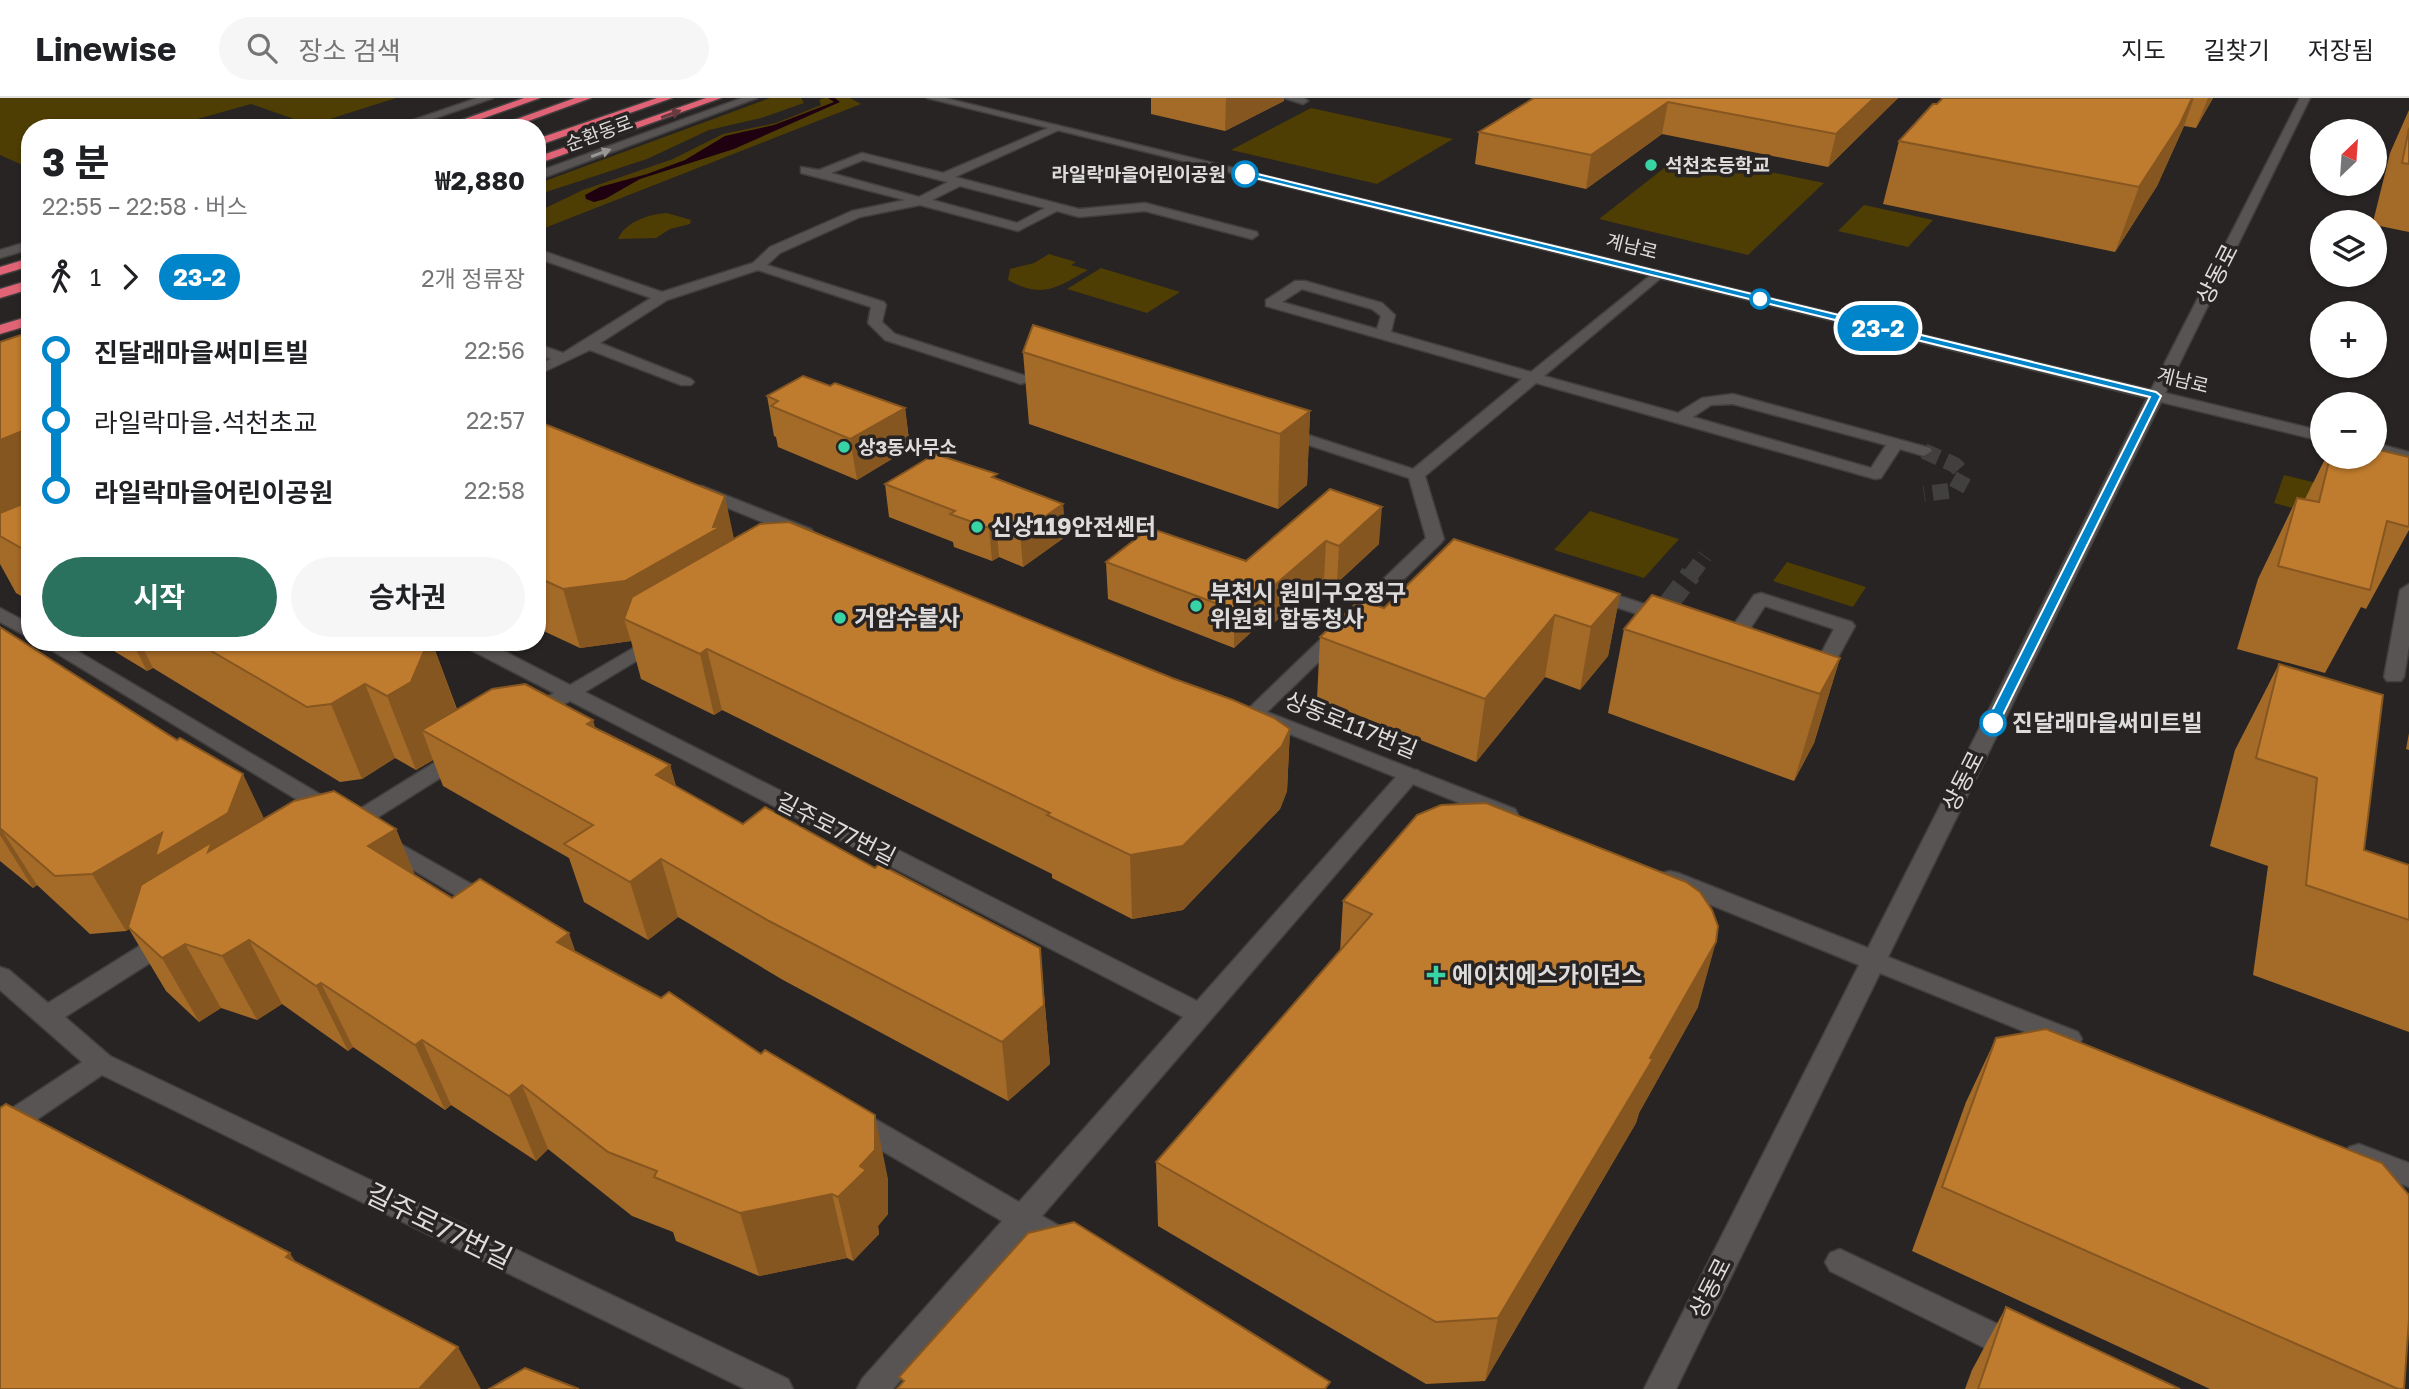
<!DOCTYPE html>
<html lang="ko">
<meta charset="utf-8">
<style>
:root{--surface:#fff;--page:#f6f6f6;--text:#202124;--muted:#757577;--line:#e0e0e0;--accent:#2b725e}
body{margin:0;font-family:"Golos Text","Noto Sans KR",sans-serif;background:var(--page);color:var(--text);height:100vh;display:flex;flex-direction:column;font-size:26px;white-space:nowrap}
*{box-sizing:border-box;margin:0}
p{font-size:23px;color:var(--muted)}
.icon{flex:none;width:38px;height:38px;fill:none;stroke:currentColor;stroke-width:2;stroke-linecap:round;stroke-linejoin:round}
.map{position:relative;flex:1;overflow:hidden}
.details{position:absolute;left:21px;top:21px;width:525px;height:532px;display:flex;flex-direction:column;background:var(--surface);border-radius:28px;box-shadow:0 2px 5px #0004}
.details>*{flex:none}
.badge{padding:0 14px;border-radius:23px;font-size:24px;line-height:46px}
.needle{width:46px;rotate:25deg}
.fabs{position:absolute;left:2310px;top:21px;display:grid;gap:14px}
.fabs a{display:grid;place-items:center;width:77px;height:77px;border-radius:50%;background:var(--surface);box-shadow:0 2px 5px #0004;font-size:35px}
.map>.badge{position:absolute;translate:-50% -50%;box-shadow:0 0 0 4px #fff}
.legs{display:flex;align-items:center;gap:10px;height:77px;padding:0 21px;font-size:23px}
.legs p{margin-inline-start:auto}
.head{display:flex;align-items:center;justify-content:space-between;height:119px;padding:0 21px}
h1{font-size:38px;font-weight:700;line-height:52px}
.button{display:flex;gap:14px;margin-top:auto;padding:14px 21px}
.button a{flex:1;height:80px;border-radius:42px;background:var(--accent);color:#fff;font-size:28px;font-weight:700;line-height:80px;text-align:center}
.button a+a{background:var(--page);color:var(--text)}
ul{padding:0 21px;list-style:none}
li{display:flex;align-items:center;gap:24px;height:70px;font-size:26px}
li i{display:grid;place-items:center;width:10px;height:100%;margin:0 9px;background:currentColor}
li i::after{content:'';width:18px;height:18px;margin:-9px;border:5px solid;border-radius:50%;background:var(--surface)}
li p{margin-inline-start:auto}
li:first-child i{background:linear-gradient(#0000 50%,currentColor 0)}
li:last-child i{background:linear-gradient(currentColor 50%,#0000 0)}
header{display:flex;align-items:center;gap:42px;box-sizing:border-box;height:98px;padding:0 35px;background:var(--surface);border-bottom:2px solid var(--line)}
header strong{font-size:33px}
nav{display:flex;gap:38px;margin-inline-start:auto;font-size:24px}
.search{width:490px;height:63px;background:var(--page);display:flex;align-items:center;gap:18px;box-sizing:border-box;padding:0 24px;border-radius:38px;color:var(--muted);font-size:26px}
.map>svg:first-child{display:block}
.green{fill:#4f3e03}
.water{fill:#1f0011}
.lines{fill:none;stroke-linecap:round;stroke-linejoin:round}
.street-tunnel-far1{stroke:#423f3f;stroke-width:16;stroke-dasharray:16 8;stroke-linecap:butt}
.street-tunnel{stroke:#423f3f;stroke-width:21;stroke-dasharray:21 10;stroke-linecap:butt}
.street-casing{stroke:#413e3e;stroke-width:3}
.secondary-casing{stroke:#413e3e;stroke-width:3}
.highway-casing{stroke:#413e3e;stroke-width:3}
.street{fill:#575453;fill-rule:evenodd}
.secondary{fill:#575453;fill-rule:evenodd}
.highway{fill:#e16476;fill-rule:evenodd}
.wall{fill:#a46a28}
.shaded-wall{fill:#865620}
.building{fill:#bf7b2e;stroke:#865620;stroke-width:2}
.oneway{fill:#683a40}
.oneway2{fill:#9a9897}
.line-1{fill:#0085ca;stroke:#fff;stroke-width:2}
.poi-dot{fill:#39d4a5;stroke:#272423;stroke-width:2.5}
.stop-1-dot{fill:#fff;stroke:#0085ca;stroke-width:3.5}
.labels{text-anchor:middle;stroke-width:7;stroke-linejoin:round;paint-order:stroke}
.far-street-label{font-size:19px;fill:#dddbdb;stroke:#272423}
.far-poi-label{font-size:19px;font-weight:bold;fill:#dddbdb;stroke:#272423;text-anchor:start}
.far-stop-label{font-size:19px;font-weight:bold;fill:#dddbdb;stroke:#272423;text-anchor:end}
.street-label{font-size:23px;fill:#dddbdb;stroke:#272423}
.poi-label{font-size:23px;font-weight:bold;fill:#dddbdb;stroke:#272423;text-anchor:start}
.stop-label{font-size:23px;font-weight:bold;fill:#dddbdb;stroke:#272423;text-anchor:start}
.near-street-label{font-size:28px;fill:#dddbdb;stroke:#272423}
</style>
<header>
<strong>Linewise</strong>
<div class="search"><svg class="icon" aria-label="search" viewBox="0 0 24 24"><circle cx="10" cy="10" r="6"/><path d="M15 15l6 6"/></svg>장소 검색</div>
<nav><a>지도</a><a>길찾기</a><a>저장됨</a></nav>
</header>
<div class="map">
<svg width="2409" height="1291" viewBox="0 0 2409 1291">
<rect width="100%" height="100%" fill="#272423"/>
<g class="green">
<polygon points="0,0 396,0 311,27 251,6 165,30 30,30 30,67 25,68 0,57"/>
<polygon points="770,0 801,0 804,5 761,20 709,32 647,61 537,97 537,86"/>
<polygon points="824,0 850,0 861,6 537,133 537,114 583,92 673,61 723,36 776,25 821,7 819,2"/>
<polygon points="1311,10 1453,41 1377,86 1231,52"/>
<polygon points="1698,59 1824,85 1748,157 1599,121 1677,60"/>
<polygon points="1864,107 1933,122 1908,149 1838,133"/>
<path d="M 667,115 L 691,122 L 690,126 L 670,131 L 656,140 L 618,141 C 625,124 649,116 667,115 Z"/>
<path d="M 1049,156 L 1076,164 L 1071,167 L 1088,172 C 1056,190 1043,201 1008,182 L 1010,171 L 1034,165 Z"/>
<polygon points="1101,170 1180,194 1147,215 1067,191"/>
<polygon points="2284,377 2370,398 2362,429 2274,405"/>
<polygon points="1590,413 1679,441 1644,480 1554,452"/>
<polygon points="1787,464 1866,489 1853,509 1773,483"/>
</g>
<polygon class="water" points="828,0 835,0 840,4 734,51 640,81 605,101 594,104 586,101 585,97 600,89 647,76 685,62 725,38 774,27 834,4"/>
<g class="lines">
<g class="street-tunnel-far1">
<polyline points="1924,353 1955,367 1964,377 1956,392 1924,396"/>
<polyline points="1690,478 1705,458"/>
</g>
<polyline class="street-tunnel" points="1669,505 1691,476"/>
<g class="street-casing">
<g id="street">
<polygon points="1284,0 1304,0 1308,3 1303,6"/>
<path d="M 1055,27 L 1059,28 L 1059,32 L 955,79 L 1079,111 L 1145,105 L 1257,134 L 1258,137 L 1252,141 L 1145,113 L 1079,119 L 1057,113 L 1018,133 L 920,107 L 860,119 L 780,155 L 767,167 L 884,204 L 886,207 L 882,224 L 895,236 L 1026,278 L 1029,281 L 1026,284 L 1021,286 L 885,242 L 868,225 L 871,209 L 758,172 L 667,202 L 600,245 L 691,281 L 694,284 L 691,287 L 681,287 L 590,252 L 537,277 L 537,267 L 551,261 L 537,255 L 537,246 L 563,255 L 651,200 L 537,160 L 537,151 L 662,194 L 753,165 L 770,149 L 852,113 L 905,102 L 801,75 L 801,69 L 819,72 L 862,55 L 943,75 ZM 863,62 L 940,82 L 948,84 L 919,99 L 831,75 ZM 960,88 L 1045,110 L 1017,125 L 932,102 Z"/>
<path d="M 1657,172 L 1664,176 L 1662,179 L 1544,278 L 1678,315 L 1702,300 L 1733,296 L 1930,350 L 1932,353 L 1924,358 L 1900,351 L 1881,380 L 1875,381 L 1536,285 L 1425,378 L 1444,441 L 1441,445 L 1262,619 L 1248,619 L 1245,615 L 1248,611 L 1426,440 L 1409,380 L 1275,336 L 1273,333 L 1275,330 L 1287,330 L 1413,371 L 1522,281 L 1266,208 L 1266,202 L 1295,183 L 1305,183 L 1382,205 L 1395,217 L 1391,234 L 1531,274 ZM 1302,191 L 1372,211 L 1381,218 L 1377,231 L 1282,204 ZM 1733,306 L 1886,347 L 1871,370 L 1693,319 L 1711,307 Z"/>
<polygon points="2409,486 2409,548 2404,579 2401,583 2387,583 2384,579 2400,492"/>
<polygon points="1592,489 1675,516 1678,520 1668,526 1585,499 1583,495"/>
<path d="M 1761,495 L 1852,524 L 1855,528 L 1829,576 C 1820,579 1807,576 1801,568 L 1804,564 L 1817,563 L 1834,531 L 1765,508 L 1740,546 L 1726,546 L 1723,542 L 1754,497 Z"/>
<polygon points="0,510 30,526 30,540 0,524"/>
<polygon points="659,535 666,537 669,541 666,545 585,594 1197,903 1402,672 1418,672 1421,677 1042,1118 1074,1136 1078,1145 1074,1154 1064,1158 1025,1137 893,1291 857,1291 862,1281 1002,1123 843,1030 840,1022 843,1014 853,1011 863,1014 1019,1104 1183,919 570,603 539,619 525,619 522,615 525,611 554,595 463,548 460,544 486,544 570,587"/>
<polygon points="38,544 62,544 340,708 343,713 340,718 332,720 324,718"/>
<polygon points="460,651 467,653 471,658 467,663 353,735 345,737 337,735 334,730 337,725 453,653"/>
<polygon points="383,736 496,800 500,806 496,812 488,814 480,812 375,749 372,744 375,739"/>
<polygon points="166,834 175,837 178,843 175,849 65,919 110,958 788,1281 793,1291 745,1291 102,977 10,1040 0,1043 0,1018 82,964 0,892 0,869 9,872 48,905 157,837"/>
<polygon points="1840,1151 2025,1239 2029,1249 2025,1259 2014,1263 2003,1259 1830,1173 1825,1164 1830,1155"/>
</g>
</g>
<g class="secondary-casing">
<g id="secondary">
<polygon points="477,0 493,0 407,30 390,30"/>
<polygon points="742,0 757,0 537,82 537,74"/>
<polygon points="927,0 945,0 2151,292 2300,0 2310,0 2165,295 2322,333 2322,343 2161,304 1888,859 2078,934 2082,941 2078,948 2069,951 2060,948 1880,875 1676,1291 1644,1291 1859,867 1662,787 1658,781 1662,775 1670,773 1678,775 1868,850 2147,300"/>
<polygon points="30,143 30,151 0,160 0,152"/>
<polygon points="2375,345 2409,354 2409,364 2375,355"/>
<polygon points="702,388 811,431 814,435 811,439 799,439 696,397 694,393 696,389"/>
<polygon points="1257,610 1515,711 1518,716 1515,721 1507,723 1499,721 1250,620 1247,616 1250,612"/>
<polygon points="2359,1046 2409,1065 2409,1089 2349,1065 2345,1057 2349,1049"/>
</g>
</g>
<g class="highway-casing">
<g id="highway">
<polygon points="524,0 540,0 456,30 439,30"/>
<polygon points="575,0 591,0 509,30 492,30"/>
<polygon points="657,0 672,0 537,48 537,41"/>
<polygon points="706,0 721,0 537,66 537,59"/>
<polygon points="30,160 30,168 0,177 0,169"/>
<polygon points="30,182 30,191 0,200 0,191"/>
<polygon points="30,218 30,227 0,236 0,227"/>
</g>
</g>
<use href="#street" class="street"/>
<use href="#secondary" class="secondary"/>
<use href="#highway" class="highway"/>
</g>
<g class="wall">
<polygon points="1151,0 1284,0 1284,3 1225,33 1151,16"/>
<polygon points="1534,0 1898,0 1828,69 1662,36 1586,91 1475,66 1479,34"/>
<polygon points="1943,0 2213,0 2196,30 2184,28 2157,88 2115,154 1883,106 1899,43"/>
<polygon points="2409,12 2409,134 2375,127 2375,124 2373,124 2390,55"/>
<polygon points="30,234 30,503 16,495 0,466 0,244"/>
<polygon points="1023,254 1310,313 1307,387 1278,411 1029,326"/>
<polygon points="830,288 905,310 910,350 857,382 778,349 776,339 774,338 767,298"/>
<polygon points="537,323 734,441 1290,631 1287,693 1280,711 1183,812 1132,821 1052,780 1052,776 722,612 714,617 641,581 631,543 580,550 537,530"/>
<polygon points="2326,359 2409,359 2409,432 2366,511 2361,509 2325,575 2237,551 2258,481 2297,400 2305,401"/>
<polygon points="997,381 1063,406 1065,439 1023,469 999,459 992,463 954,449 953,444 889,419 885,386"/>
<polygon points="1330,391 1379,446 1337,485 1324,481 1269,529 1260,526 1234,550 1108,501 1106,464 1246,463"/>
<polygon points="1620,496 1608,558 1580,592 1545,579 1476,664 1317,601 1320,539"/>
<polygon points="0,529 264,721 396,731 415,778 452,800 576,854 888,1081 888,1116 878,1128 879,1136 853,1163 847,1160 759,1178 676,1143 673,1134 632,1118 548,1051 536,1063 451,1007 445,1012 353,949 348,953 282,906 257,922 221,910 199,924 166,893 129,831 126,833 90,836 37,787 33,790 0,763"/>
<polygon points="1624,531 1840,560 1814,645 1794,683 1608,615"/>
<polygon points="99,544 432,544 457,611 595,630 670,667 676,688 743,726 875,770 1040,850 1050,966 1008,1003 783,882 678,819 648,842 584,804 569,760 443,688 433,662 416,672 395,660 362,681 340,684 153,570 147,573"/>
<polygon points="2279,566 2364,752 2409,767 2409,934 2253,877 2268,768 2210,748 2235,652"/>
<polygon points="2409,635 2409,652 2406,651"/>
<polygon points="1343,803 1698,909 1639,1015 1636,1025 1485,1283 1426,1286 1158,1128 1156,1064 1340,854"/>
<polygon points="1996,940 2404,1291 2210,1291 1912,1153 1966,1004"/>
<polygon points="2006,1209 2180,1291 1965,1291 1972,1272"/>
</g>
<g class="shaded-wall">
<polygon points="1226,0 1284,0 1284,3 1225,33"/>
<polygon points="1874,0 1898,0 1828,69 1836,36"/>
<polygon points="2192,0 2194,0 2184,28 2157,88 2115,154 2139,89"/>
<polygon points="2208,0 2213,0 2196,30"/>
<polygon points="1668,4 1662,36 1586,91 1591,57"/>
<polygon points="905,310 910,350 857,382 850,341"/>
<polygon points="1310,313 1307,387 1278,411 1280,336"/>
<polygon points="30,330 30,421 0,434 0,342"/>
<polygon points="725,398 737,455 624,521 631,543 580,550 563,491 713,429"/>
<polygon points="1063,406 1065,439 1023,469 1020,436"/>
<polygon points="1382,409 1379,446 1337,485 1339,448"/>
<polygon points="996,425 999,459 992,463 989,430"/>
<polygon points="1326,443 1324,481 1269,529 1270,491"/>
<polygon points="1261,488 1260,526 1234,550 1234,512"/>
<polygon points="1620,496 1608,558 1580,592 1591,529"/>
<polygon points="1555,517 1545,579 1476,664 1485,601"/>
<polygon points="132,544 140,544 153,570 147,573"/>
<polygon points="428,544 432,544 457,613 422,632 433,662 416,672 387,598"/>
<polygon points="707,551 722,612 714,617 700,556"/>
<polygon points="1840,560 1814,645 1794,683 1820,596"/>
<polygon points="365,586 395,660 362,681 331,606"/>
<polygon points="593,622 610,678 587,626"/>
<polygon points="1290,631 1287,693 1280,711 1183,812 1132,821 1130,757"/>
<polygon points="670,667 685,724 656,677"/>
<polygon points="243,676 270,733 178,801 126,833 92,776 162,735"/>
<polygon points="0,731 1,731 37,787 33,790 0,737"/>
<polygon points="396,731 422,794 368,748"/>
<polygon points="661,761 678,819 648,842 630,784"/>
<polygon points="569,835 591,899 557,844"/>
<polygon points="249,842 282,906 257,922 222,858"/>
<polygon points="1716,844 1698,909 1639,1015 1636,1025 1485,1283 1498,1220 1650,960"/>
<polygon points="185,846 221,910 199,924 162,860"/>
<polygon points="1040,850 1050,966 1008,1003 1002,944"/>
<polygon points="321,885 353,949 348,953 316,888"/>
<polygon points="422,942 451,1007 445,1012 415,947"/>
<polygon points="522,987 548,1051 536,1063 509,998"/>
<polygon points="875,1017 888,1081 888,1116 878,1128 879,1136 853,1163 838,1099 860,1068"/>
<polygon points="832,1096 847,1160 759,1178 740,1115"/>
<polygon points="290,1155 333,1225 286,1159"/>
<polygon points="458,1249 481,1291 419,1291"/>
</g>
<g class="building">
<polygon points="1534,0 1874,0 1836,36 1668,4 1591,57 1479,34"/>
<polygon points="1943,0 2192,0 2180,26 2139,89 1899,43 1933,6 1937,6"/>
<polygon points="2409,30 2409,66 2402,65"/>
<polygon points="1033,227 1310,313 1280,336 1023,254"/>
<polygon points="30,234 30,330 0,342 0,244"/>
<polygon points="803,278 830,288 835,285 905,310 850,341 771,308 778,303 767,298"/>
<polygon points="537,323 725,398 713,429 722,428 625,483 563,491 537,479"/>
<polygon points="2375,351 2409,359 2409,429 2387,423 2370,492 2278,468 2297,400 2319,404 2330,359 2375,359"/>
<polygon points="935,356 997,376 992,379 1063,406 1020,436 996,425 989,430 950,416 955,413 885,386"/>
<polygon points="1330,391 1382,409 1339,448 1326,443 1270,491 1261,488 1234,512 1106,464 1150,430 1246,463"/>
<polygon points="30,403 30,455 0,438 0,415"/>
<polygon points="789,424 1172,580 1233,602 1274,620 1290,631 1282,648 1183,748 1130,757 1047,717 1050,715 707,551 700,556 624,521 632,499 760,426"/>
<polygon points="1454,441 1620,496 1591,529 1555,517 1485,601 1320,539 1360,502 1384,510"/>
<polygon points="1652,497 1840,560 1820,596 1624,531"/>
<polygon points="0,529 177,642 180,640 243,676 228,715 155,759 162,735 92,776 55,778 1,731 0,731"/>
<polygon points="196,544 428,544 411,584 387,598 365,586 331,606 307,609"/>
<polygon points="2279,566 2383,597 2364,752 2409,767 2409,822 2306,787 2317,680 2256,660"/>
<polygon points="525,586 593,622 587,626 670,667 656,677 743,726 765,709 875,770 879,766 1040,850 1044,907 1002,944 769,823 661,761 630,784 564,746 593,727 422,632 492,591"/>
<polygon points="334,693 396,731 368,748 452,800 480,781 569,835 557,844 661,900 669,894 761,956 765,952 875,1017 875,1052 860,1068 866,1072 838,1099 832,1096 740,1115 654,1079 657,1073 608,1054 522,987 509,998 422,942 415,947 321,885 316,888 249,842 222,858 185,846 162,860 128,829 141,787 212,744 208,754 294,703"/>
<polygon points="1486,705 1686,784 1700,794 1712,812 1718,828 1716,844 1650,960 1653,961 1498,1220 1436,1224 1156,1064 1372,816 1343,803 1417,717 1441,707"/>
<polygon points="2046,931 2382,1065 2409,1097 2409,1222 2404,1291 2398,1291 1942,1089 1996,940"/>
<polygon points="6,1006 290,1155 286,1159 458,1249 419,1291 0,1291 0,1010"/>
<polygon points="1074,1124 1330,1284 1325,1291 897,1291 904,1283 899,1279 1028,1135"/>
<polygon points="2006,1209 2180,1291 1978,1291"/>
<polygon points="525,1270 579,1291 489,1291"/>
</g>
<defs><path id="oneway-solid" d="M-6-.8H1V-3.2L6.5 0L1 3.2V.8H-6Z" transform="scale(1.75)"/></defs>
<use class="oneway" href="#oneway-solid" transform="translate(671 16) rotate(-20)"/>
<use class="oneway2" href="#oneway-solid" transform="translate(601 55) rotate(-20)"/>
<polygon class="line-1" points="1245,73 2156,294 2161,298 1999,625 1993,629 1986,625 2150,299 1243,77"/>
<g class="poi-dot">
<circle cx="1651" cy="67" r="7"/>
<circle cx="844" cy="349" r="7"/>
<circle cx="977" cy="429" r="7"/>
<circle cx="1196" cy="508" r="7"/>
<circle cx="840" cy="520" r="7"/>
<path d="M1432.5 866.5h7v7h7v7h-7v7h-7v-7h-7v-7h7z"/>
</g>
<g class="stop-1-dot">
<circle cx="1245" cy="76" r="12"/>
<circle cx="1760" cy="201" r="9"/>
<circle cx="1993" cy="625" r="12"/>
</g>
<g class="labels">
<g class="far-street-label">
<text transform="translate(599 35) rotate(-20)" y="7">순환동로</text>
<text transform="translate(1632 148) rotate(14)" y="7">계남로</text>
<text transform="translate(2183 282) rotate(14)" y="7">계남로</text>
</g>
<g class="far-poi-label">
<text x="1665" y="74">석천초등학교</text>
<text x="858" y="356">상3동사무소</text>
</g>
<g class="far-stop-label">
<text x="1226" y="83">라일락마을어린이공원</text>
</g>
<g class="street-label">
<text transform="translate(2217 176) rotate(-63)" y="8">상동로</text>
<text transform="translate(1351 627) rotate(22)" y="8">상동로117번길</text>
<text transform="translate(1963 683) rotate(-63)" y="8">상동로</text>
<text transform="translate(836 731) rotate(27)" y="8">길주로77번길</text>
<text transform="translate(1710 1190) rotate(-63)" y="8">상동로</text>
</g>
<g class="poi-label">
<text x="991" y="437">신상119안전센터</text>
<text x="1210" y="503">부천시 원미구오정구<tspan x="1210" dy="26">위원회 합동청사</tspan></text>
<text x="854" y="528">거암수불사</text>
<text x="1452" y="885">에이치에스가이던스</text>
</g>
<g class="stop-label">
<text x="2012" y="633">진달래마을써미트빌</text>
</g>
<g class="near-street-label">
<text transform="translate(439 1128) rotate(26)" y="10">길주로77번길</text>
</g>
</g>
</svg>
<div class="fabs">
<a><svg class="needle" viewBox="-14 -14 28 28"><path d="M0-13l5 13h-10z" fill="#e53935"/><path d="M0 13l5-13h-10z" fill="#757577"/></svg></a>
<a><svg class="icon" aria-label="layers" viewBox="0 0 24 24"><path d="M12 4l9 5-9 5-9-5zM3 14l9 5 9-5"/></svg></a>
<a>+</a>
<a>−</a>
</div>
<b class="badge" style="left:1878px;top:230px;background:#0085ca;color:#fff">23-2</b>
<section class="details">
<div class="head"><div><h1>3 분</h1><p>22:55 – 22:58 · 버스</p></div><b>₩2,880</b></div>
<div class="legs"><svg class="icon" aria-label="walk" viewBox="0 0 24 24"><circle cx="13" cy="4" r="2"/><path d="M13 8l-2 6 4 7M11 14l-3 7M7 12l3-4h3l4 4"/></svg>1<svg class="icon" aria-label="forward" viewBox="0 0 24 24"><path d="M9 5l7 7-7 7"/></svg><b class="badge" style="background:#0085ca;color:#fff">23-2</b><p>2개 정류장</p></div>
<ul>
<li><i style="color:#0085ca"></i><b>진달래마을써미트빌</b><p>22:56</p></li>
<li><i style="color:#0085ca"></i><span>라일락마을.석천초교</span><p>22:57</p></li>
<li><i style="color:#0085ca"></i><b>라일락마을어린이공원</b><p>22:58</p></li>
</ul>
<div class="button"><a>시작</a><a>승차권</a></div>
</section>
</div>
